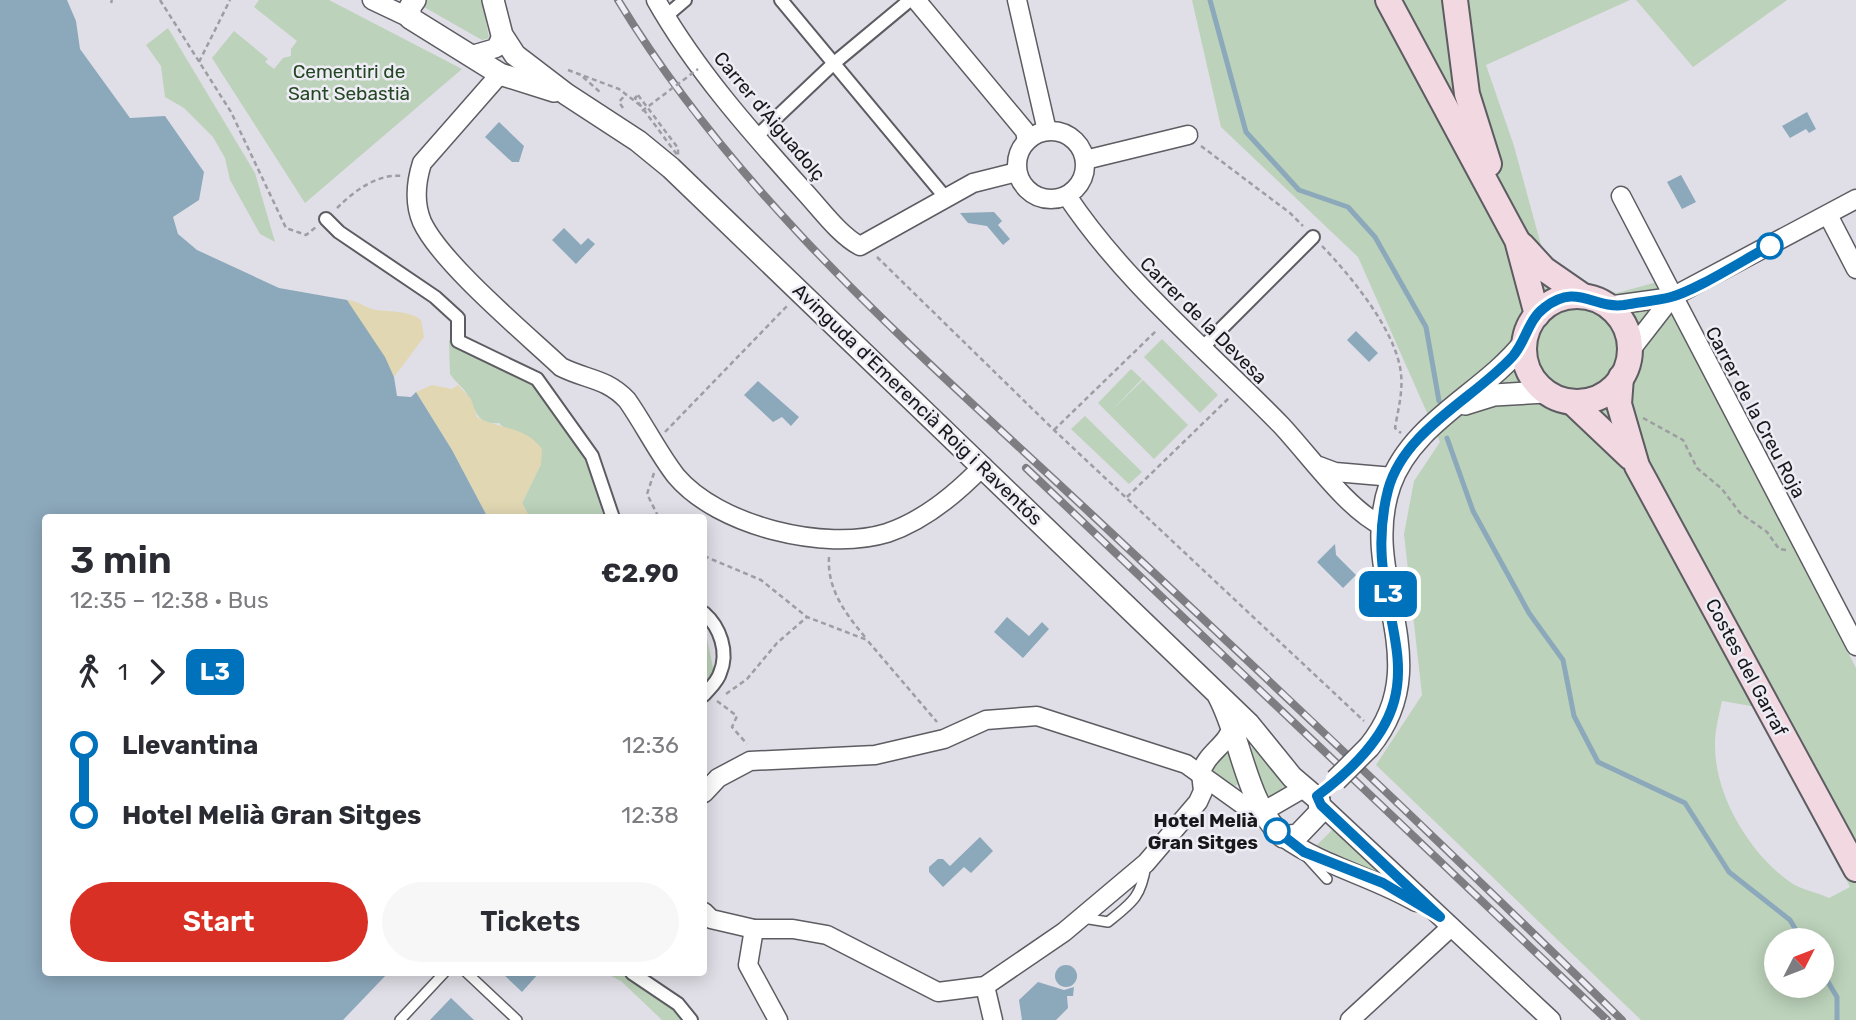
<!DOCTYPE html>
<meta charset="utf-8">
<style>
:root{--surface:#fff;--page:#f7f7f7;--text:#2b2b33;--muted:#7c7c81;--accent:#d93025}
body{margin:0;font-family:Rubik,sans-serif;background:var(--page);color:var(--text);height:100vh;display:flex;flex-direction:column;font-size:26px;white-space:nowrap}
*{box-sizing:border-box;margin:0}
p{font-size:23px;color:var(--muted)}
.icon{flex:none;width:38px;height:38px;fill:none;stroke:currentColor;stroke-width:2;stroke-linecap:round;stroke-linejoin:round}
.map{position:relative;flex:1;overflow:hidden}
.panel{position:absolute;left:42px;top:514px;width:665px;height:462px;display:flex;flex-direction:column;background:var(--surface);border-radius:7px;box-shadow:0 4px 18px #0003}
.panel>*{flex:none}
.badge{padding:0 14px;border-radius:10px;font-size:24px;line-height:46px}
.needle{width:46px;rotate:48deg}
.fabs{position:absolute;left:1764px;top:928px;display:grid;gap:14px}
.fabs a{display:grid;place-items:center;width:70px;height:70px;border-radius:50%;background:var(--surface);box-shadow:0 4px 18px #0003;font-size:35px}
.map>.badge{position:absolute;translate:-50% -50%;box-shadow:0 0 0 4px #fff}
.legs{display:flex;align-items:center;gap:10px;height:77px;padding:0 28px;font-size:23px}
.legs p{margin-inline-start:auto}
.headline{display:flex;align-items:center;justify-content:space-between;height:119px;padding:0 28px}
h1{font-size:38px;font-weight:600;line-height:52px}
.cta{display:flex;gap:14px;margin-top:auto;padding:14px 28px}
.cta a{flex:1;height:80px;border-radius:42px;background:var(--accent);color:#fff;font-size:28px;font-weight:600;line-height:80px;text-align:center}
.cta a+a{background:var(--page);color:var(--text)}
ul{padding:0 28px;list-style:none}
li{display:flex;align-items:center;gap:24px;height:70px;font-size:26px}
li i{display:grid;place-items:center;width:10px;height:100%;margin:0 9px;background:currentColor}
li i::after{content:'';width:18px;height:18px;margin:-9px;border:5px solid;border-radius:50%;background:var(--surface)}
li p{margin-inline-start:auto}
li:first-child i{background:linear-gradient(#0000 50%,currentColor 0)}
li:last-child i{background:linear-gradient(currentColor 50%,#0000 0)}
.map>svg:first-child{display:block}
.green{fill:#bcd2ba;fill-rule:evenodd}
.sand{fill:#e1d7b2}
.water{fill:#8ca8bb}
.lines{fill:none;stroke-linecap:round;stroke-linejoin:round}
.stream{stroke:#8ca8bb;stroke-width:5}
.service-casing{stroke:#5d5c62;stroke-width:12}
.pedestrian-casing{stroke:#5d5c62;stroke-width:16}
.minor-casing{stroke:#5d5c62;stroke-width:21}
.tertiary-casing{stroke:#5d5c62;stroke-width:24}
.secondary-casing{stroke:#5d5c62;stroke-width:28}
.path{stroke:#9d9da3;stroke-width:2.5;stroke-dasharray:5 3.5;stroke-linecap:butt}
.service{stroke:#fff;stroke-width:9}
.pedestrian{stroke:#fff;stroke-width:12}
.minor{stroke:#fff;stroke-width:18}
.tertiary{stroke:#fff;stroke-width:21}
.secondary{stroke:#f2d8e0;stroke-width:24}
.rail-casing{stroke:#7e7d82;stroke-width:8}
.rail{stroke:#eeecf4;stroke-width:5;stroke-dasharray:16;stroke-linecap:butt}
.tertiary-bridge-casing{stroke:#5d5c62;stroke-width:24;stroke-linecap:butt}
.path-bridge{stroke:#9d9da3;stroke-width:2.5;stroke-dasharray:5 3.5;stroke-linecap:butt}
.tertiary-bridge{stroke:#fff;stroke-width:21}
.line-1-casing{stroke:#fff;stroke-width:16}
.line-1{stroke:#0072bc;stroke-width:10}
.stop-1-dot{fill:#fff;stroke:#0072bc;stroke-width:3.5}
.labels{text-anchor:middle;stroke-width:5;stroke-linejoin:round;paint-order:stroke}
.park-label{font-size:19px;fill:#244723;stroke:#eeecf4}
.street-label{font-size:19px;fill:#18181a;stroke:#eeecf4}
.stop-label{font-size:19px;font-weight:bold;fill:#18181a;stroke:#eeecf4;text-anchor:end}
</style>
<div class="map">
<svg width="1856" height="1020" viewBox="0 0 1856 1020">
<rect width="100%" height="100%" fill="#e0dfe7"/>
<g class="green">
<polygon points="259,0 329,0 462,69 305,203 212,58 234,31 268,59 265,62 274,69 283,58 291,56 291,49 297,41 254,7"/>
<polygon points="422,0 482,0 489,38 482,40 424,7"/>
<path d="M 1192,0 L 1630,0 L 1486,65 L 1514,146 L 1544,256 L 1590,286 L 1617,293 L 1657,282 L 1856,668 L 1856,1020 L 1641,1020 L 1376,765 L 1422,695 L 1404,534 L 1414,481 L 1440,442 L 1358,257 L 1221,127 ZM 1722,701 L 1757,707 L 1850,887 L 1829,898 C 1817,892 1801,890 1790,882 C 1749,853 1714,794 1715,744 C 1715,730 1719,715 1722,701 ZM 1776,940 L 1822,940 L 1822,985 L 1776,985 Z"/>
<polygon points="1636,0 1787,0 1693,67"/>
<polygon points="168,28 255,173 275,242 260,234 230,180 225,158 213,137 184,108 165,97 161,66 146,45"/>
<polygon points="1162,339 1218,395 1200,413 1144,357"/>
<path d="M 449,340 L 536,384 L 586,458 L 604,518 L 530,518 L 522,503 L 541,464 L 499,423 C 475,426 476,407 465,391 C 461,386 454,380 450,374 Z"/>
<polygon points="1131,369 1142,379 1112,410 1143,380 1188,425 1154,459 1098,403"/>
<polygon points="1085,416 1142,472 1129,484 1071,429"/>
<polygon points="704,625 714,672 704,684 704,624"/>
<polygon points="1252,747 1287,785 1268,799 1265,799 1249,753"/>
<polygon points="1227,750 1239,784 1235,786 1210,769"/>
<polygon points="1333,829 1390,880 1317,845"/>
<polygon points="605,973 625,973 687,1020 662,1020 621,981"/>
</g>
<g class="sand">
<path d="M 347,300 C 358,301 362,306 372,309 C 388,313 407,309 421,320 L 424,337 L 394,377 Z"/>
<path d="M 432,385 L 452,389 L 458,385 L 471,399 L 477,417 C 499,430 525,425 542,449 L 541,464 L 522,503 L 530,518 L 488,518 L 452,450 L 416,392 Z"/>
</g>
<g class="water">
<polygon points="0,0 67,0 76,21 80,49 130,118 165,116 204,172 199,200 173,217 178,234 197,250 279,288 347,300 385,357 394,377 397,396 411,397 416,392 452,450 488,518 46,518 46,973 388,973 343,1020 0,1020"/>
<polygon points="1807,112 1816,129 1809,133 1806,129 1790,138 1782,126"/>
<polygon points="499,122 524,146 519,162 512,162 485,137"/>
<polygon points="1681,175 1696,202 1682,209 1667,182"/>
<polygon points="994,212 1002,221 998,225 1010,239 1003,245 987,226 968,223 960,213"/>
<polygon points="564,228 581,245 588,238 595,244 576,264 552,240"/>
<polygon points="1356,331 1378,353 1369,362 1347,340"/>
<polygon points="758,381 799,417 791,426 782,417 773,422 744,395"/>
<polygon points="1335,544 1336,555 1356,575 1343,588 1317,562"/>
<polygon points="1007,617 1029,636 1042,622 1049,629 1023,658 994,632"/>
<polygon points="980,837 993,851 971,873 964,867 943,887 929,872 929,867 938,859 943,859 950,866"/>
<circle cx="1066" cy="976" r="11"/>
<polygon points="502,973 539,973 522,992"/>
<polygon points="1038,982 1064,990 1074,987 1073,996 1067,996 1068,1008 1056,1020 1022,1020 1019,1000"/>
<polygon points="451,998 474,1020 430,1020"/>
</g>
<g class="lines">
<g class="stream">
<polyline points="1210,0 1246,132 1299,190 1348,207 1375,237 1426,327 1439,401"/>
<polyline points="1447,438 1473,511 1529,613 1563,660 1574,716 1598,762 1685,803 1729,872 1790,920 1802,940"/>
<polyline points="1822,972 1837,997 1837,1020"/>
</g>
<g class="service-casing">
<g id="service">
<polyline points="1307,857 1327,879"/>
<path d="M 1083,918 L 1108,922 C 1133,902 1141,897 1146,865"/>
<polyline points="467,973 517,1020"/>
<polyline points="400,1020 444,973"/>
</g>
</g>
<g class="pedestrian-casing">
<g id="pedestrian">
<polyline points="781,0 945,197"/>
<polyline points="665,17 685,0"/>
<polyline points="756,137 833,64 910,0"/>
<polyline points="326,219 339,232 435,297 458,318 458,341 537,379 592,456 613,518"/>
<polyline points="1202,348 1313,237"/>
<path d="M 704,613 C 720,627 729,652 720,673 C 718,681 709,689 704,695"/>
<polyline points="632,973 678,1004 691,1020"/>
</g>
</g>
<g class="minor-casing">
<g id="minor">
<polyline points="372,0 410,18"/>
<path d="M 656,0 C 695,69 750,131 803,190 C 820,208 839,235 860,246 L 973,183 L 1017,172"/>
<polyline points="916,0 1025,131 1027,141"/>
<polyline points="1017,0 1047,131"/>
<polyline points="472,55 496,48 502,35"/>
<path d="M 500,74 L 422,163 C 416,182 414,203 422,222 C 441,263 526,334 561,367 C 587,380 606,378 627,400 C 644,424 658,453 676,476 C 718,526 825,552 887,533 C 923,521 958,492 983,466"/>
<circle cx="1051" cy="165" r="34"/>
<polyline points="1085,160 1188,135"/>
<path d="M 1067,196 C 1126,284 1208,350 1281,425 C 1310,456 1346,508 1382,526"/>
<polyline points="1621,196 1856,646"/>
<polyline points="1828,215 1856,269"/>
<polyline points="1607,306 1672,297 1856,199"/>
<polyline points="1630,351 1672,297"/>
<polyline points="1319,466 1335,472 1393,477"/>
<path d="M 1201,773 C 1206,753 1227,746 1233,725"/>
<polyline points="704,793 718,778 750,761 875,755 944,739 986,720 1037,716 1186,764 1253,812 1264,811 1304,788"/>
<polyline points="1321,805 1551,1020"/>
<path d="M 1283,837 C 1323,866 1373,877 1416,902"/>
<polyline points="704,912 711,919 754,929 793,929 827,935 938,992 985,986 1064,932 1146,863 1198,802 1203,791 1201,773"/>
<polyline points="754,929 748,965 778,1020"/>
<polyline points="985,986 993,1020"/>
<polyline points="1350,1020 1451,927"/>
</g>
</g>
<g class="tertiary-casing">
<g id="tertiary">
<polyline points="415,0 410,7 410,18 500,74 554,91"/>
<path d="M 493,0 L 502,35 L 515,55 L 566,94 L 638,141 L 671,168 L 1249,724 L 1292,777 L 1319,800 L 1320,812 L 1298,835 L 1283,837 C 1245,802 1242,739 1218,695"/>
<polyline points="1465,404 1494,395 1545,392"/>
<path d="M 1369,747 C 1440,660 1357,579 1390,485 C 1412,422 1485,393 1524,343"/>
</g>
</g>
<g class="secondary-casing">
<g id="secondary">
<polyline points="1388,0 1517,240 1537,315"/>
<polyline points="1455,0 1467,94 1489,164"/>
<polyline points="1522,245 1544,269 1583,296"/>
<circle cx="1577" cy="349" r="53"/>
<polyline points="1621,377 1619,404 1637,466 1856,869"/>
<polyline points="1572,402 1630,457"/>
</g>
</g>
<g class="path">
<polyline points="160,0 231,112 286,228 306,235 316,227"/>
<polyline points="111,3 112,0"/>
<polyline points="199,62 230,0"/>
<polyline points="568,70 619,89 641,106"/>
<polyline points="583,77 601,93"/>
<polygon points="638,95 678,148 678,156 635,98"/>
<polyline points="623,108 619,102 626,94"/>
<polyline points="1201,146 1290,213 1303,226"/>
<path d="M 337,208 C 354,191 378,173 403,176"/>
<path d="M 1322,246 C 1351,276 1397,332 1401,374 C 1403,392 1398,410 1395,428 L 1401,433"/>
<polyline points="877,257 1054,430 1364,721"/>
<polyline points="1643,418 1683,440 1697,468 1722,489 1740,513 1767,532 1779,549 1786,550"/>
<polyline points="1054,430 1157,330"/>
<polyline points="665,432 787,306"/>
<polyline points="654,473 647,494 659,518"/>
<polyline points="1127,497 1230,397"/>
<polyline points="704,556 761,580 807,617 867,640 937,722"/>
<path d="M 829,557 C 827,589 845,613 865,637"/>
<polyline points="726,694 747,679 777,643 807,617"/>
<polyline points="717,701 737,716 732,727 747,744"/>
</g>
<use href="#service" class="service"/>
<use href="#pedestrian" class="pedestrian"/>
<use href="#minor" class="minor"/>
<use href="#tertiary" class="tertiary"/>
<use href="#secondary" class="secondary"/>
<g class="rail-casing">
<g id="rail">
<path d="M 618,0 C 740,201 920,354 1090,513 C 1269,680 1447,848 1622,1020"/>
<polyline points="1026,468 1607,1020"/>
</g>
</g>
<use href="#rail" class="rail"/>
<g class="tertiary-bridge-casing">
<polyline id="tertiary-bridge" points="1336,780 1369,747"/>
</g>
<polyline class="path-bridge" points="642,111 698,69"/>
<use href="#tertiary-bridge" class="tertiary-bridge"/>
</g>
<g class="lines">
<g class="line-1-casing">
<path id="line-1" d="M 1277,831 L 1304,852 L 1383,883 L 1440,917 L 1321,805 L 1317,796 C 1469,683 1354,623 1388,490 C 1404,430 1474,399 1513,356 C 1526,341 1528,320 1544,308 C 1577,282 1593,309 1624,305 C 1639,302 1656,301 1671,297 C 1697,290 1743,260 1770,246"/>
</g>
<use href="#line-1" class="line-1"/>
</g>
<g class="stop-1-dot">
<circle cx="1770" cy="246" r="12"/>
<circle cx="1277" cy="831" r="12"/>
</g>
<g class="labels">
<g class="park-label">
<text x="349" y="78">Cementiri de<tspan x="349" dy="22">Sant Sebastià</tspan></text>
</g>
<g class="street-label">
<text transform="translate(770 116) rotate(50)" y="7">Carrer d'Aiguadolç</text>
<text transform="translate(1204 320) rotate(45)" y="7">Carrer de la Devesa</text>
<text transform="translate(918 404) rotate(44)" y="7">Avinguda d'Emerencià Roig i Raventós</text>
<text transform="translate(1756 412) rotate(62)" y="7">Carrer de la Creu Roja</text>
<text transform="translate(1747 667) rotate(62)" y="7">Costes del Garraf</text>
</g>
<g class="stop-label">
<text x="1258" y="827">Hotel Melià<tspan x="1258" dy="22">Gran Sitges</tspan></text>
</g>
</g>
</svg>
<div class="fabs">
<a><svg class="needle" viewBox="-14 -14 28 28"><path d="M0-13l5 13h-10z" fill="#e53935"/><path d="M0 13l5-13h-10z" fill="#7c7c81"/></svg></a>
</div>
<b class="badge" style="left:1388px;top:594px;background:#0072bc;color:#fff">L3</b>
<section class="panel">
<div class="headline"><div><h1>3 min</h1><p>12:35 – 12:38 · Bus</p></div><b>€2.90</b></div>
<div class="legs"><svg class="icon" aria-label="walk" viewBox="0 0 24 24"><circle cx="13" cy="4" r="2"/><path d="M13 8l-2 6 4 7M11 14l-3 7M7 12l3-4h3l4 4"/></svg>1<svg class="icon" aria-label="forward" viewBox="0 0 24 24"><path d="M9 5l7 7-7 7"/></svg><b class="badge" style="background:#0072bc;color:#fff">L3</b></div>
<ul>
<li><i style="color:#0072bc"></i><b>Llevantina</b><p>12:36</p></li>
<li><i style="color:#0072bc"></i><b>Hotel Melià Gran Sitges</b><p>12:38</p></li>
</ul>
<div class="cta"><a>Start</a><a>Tickets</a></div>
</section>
</div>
